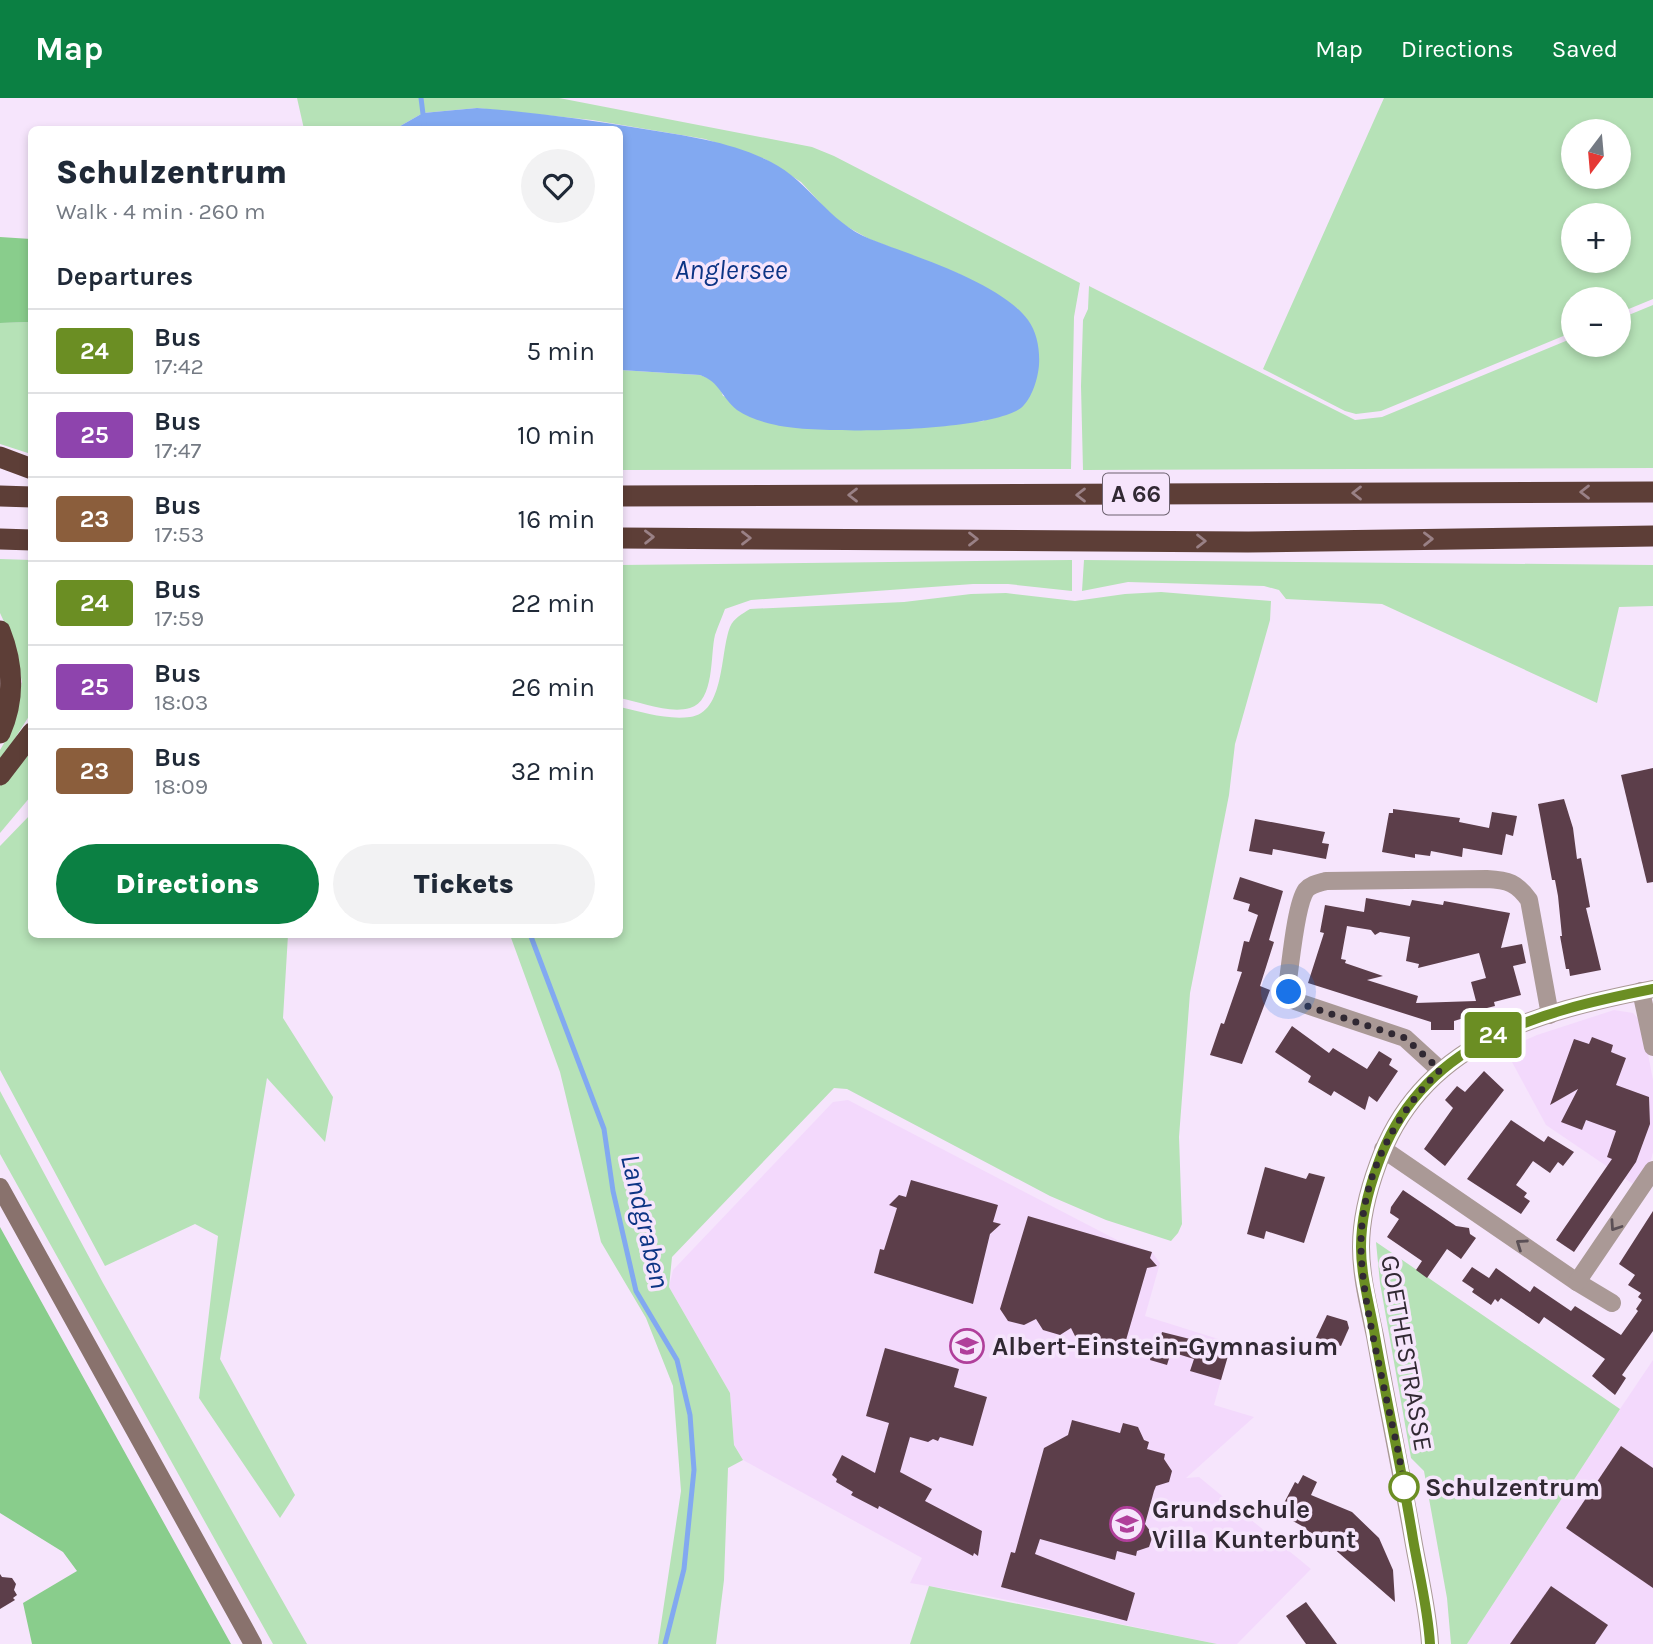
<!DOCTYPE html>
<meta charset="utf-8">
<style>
:root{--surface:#fff;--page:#f2f2f3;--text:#1f2937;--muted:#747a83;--line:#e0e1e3;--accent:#0b8043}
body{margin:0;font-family:Karla,sans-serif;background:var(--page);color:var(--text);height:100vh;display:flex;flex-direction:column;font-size:26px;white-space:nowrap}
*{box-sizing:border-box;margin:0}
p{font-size:23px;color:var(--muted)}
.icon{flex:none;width:38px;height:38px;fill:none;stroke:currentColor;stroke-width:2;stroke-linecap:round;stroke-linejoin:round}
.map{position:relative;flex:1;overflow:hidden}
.drawer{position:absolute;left:28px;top:28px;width:595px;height:812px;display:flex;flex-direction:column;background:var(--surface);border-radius:10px;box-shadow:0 4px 10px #0003}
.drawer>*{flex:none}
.badge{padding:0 14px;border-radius:5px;font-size:24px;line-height:46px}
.needle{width:46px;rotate:196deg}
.tools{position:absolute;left:1561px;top:21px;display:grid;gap:14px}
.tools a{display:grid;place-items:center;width:70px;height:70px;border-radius:50%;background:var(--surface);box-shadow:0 4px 10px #0003;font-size:35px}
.you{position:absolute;width:35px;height:35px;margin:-18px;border:5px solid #fff;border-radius:50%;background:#1a73e8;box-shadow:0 0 0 10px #1a73e833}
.map>.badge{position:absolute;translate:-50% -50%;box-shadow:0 0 0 4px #fff}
h2{padding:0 28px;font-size:26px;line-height:63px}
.round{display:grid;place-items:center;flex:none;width:74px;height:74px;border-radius:37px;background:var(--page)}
.summary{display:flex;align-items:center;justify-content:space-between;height:119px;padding:0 28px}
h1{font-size:33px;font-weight:800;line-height:52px}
.cta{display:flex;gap:14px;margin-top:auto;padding:14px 28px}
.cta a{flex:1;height:80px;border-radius:42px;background:var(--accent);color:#fff;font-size:28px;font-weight:800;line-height:80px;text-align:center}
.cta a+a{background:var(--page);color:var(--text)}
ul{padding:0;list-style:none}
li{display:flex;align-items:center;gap:21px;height:84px;padding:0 28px;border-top:2px solid var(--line)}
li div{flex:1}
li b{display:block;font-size:26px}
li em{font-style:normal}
li .badge{min-width:77px;font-weight:700;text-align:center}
header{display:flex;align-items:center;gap:42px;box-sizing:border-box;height:98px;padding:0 35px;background:var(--accent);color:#fff}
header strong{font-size:33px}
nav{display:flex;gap:38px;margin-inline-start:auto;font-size:24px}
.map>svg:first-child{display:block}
.built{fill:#f3d9fc}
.green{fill:#b6e2b7;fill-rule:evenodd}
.forest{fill:#89cd8c}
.water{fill:#82a9f1}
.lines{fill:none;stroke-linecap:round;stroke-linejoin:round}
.stream{stroke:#82a9f1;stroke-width:5}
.building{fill:#5c3e4a;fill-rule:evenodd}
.minor{stroke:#aa9996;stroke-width:18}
.secondary{stroke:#89726d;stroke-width:18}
.motorway{stroke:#5d3e37;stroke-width:21}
.oneway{stroke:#9a8186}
.oneway2{stroke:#5b5056}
.line-casing{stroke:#fff;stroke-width:16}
.line{stroke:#6b8e23;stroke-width:10}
.walk{stroke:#312933;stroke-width:7;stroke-dasharray:0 12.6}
.stop-dot{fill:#fff;stroke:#6b8e23;stroke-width:3.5}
.labels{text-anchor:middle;stroke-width:7;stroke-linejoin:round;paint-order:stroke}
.shield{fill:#f6e5fc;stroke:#6c616f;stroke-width:2}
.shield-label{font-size:24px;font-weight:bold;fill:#312933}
.poi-label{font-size:26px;font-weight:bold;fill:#312933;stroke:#f6e5fc;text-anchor:start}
.street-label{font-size:26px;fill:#312933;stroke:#f6e5fc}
.stop-label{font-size:26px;font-weight:bold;fill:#312933;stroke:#f6e5fc;text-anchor:start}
.water-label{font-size:28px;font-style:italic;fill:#0c3485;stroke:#f6e5fc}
</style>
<header>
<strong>Map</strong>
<nav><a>Map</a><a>Directions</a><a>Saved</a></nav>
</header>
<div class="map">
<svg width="1653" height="1546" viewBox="0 0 1653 1546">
<rect width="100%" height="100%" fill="#f6e5fc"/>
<g class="built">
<polygon points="1614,912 1633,915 1642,925 1653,982 1653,1054 1651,1062 1633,1086 1546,1027 1505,951 1537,937"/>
<polygon points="848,1002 1117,1142 1152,1154 1160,1165 1145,1218 1231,1245 1214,1307 1254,1319 1186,1380 1199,1379 1311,1471 1237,1546 1217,1546 978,1496 910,1485 922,1460 743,1362 734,1347 730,1295 669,1189 673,1172 833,1004"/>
<polygon points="1653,1262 1653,1546 1467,1546 1620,1311"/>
</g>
<g class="green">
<path d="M 297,0 L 559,0 L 812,49 L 834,58 L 1080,185 L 1074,219 L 1071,371 L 620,372 L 620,272 L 700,277 C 712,281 719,285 723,298 L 855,332 L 984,323 L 1018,211 L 959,176 L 869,141 L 837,123 L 801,84 L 765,61 L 705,41 L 592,22 L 477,10 L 423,15 L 395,31 L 304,31 Z"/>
<path d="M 1384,0 L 1653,0 L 1653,201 L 1619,215 L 1619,201 L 1573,201 L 1573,234 L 1381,313 L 1356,316 L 1345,313 L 1263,271 ZM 1573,33 L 1619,33 L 1619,79 L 1573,79 ZM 1573,117 L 1619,117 L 1619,163 L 1573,163 Z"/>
<polygon points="1089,188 1355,322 1382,319 1573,240 1573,247 1619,247 1619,221 1653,207 1653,370 1083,372 1081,288 1083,222 1088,211"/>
<polygon points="31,224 31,356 0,346 0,225"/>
<polygon points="0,461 31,462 31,615 0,664 0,652 10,635 22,584 13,543 0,515"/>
<path d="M 1072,462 L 1072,493 L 1008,486 L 973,486 L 751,502 L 725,511 C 722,519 718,528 715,537 C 710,557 715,603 690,610 C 669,616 640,604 620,600 L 620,467 Z"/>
<polygon points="1084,462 1653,467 1653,508 1619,509 1597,605 1382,506 1286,501 1279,492 1264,488 1128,484 1082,493"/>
<path d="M 1161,494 L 1271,503 L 1270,522 L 1235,646 L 1229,697 L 1190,895 L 1179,1039 L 1182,1126 L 1178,1135 L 1171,1143 L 1106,1122 L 1050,1098 L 847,991 L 834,990 L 672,1159 L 669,1189 L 730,1295 L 734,1347 L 743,1362 L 728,1370 L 724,1482 L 716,1546 L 658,1546 L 681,1393 L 673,1288 L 646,1220 L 601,1144 L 560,974 L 510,837 L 620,836 L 620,609 C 643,614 666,622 690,619 C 725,615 720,554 730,529 C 734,520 742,516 750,511 L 904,504 L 971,496 L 1006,495 L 1075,503 L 1125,496 Z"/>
<polygon points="31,652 31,698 0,735 0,688"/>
<polygon points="31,716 32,836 288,837 283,920 333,999 325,1044 267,980 220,1261 295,1397 280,1420 199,1300 218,1138 195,1126 105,1168 0,972 0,748"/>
<polygon points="0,993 103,1185 307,1546 273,1546 0,1056"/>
<polygon points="1376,1144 1620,1311 1467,1546 1451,1546 1447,1500 1424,1373 1411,1360 1380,1185"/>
<polygon points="929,1488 1217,1546 910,1546"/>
</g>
<g class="forest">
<polygon points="0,139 31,141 31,224 0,225"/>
<polygon points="0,1129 231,1546 32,1546 23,1505 77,1473 63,1454 0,1415"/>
</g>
<path class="water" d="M 477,10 C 533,14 588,22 644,31 C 688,38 732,44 771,64 C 810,84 828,124 870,141 C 913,158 1000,184 1028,222 C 1037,234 1040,252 1039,267 C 1038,280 1032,301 1021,310 C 989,334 817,337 776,327 C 763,324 748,320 737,312 C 721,299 720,284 700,277 L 620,272 L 620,32 L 395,31 L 423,15 Z"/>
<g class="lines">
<g class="stream">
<polyline points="421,0 425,32"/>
<polyline points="530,836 604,1031 613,1093 636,1193 677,1262 690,1317 694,1372 684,1471 665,1546"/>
</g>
</g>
<g class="building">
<polygon points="1653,670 1653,784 1647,785 1621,677"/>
<polygon points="1564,701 1573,730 1577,761 1581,760 1590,809 1586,810 1601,872 1570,878 1569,871 1566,871 1560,838 1562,838 1558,798 1555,782 1552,782 1538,706"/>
<polygon points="1393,711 1460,720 1459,724 1489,730 1492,714 1517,718 1513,738 1506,736 1502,757 1463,750 1462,759 1431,753 1430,758 1415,756 1415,760 1382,754 1389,715 1393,715"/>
<polygon points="1255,721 1325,734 1322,745 1329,746 1326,761 1273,751 1272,757 1249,753"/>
<polygon points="1240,779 1283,793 1269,842 1274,844 1260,888 1270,892 1242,966 1210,957 1221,925 1224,926 1242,874 1237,873 1244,843 1249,844 1258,817 1248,813 1250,806 1233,801"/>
<path d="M 1366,800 L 1410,808 L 1412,802 L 1443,807 L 1444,803 L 1510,815 L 1501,850 L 1522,846 L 1526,865 L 1513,868 L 1521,897 L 1494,904 L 1495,908 L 1479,912 L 1480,915 L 1454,923 L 1454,932 L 1431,932 L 1431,924 L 1308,885 L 1324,835 L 1320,834 L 1325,807 L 1364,814 ZM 1347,828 L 1371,832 L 1375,837 L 1380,834 L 1410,839 L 1406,863 L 1419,866 L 1418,870 L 1479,855 L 1486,880 L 1471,884 L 1476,903 L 1416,905 L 1418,898 L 1367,882 L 1383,878 L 1345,865 L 1346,862 L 1341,861 Z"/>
<polygon points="1292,928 1329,955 1333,950 1367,971 1379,953 1392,961 1389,967 1398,973 1377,1004 1369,998 1365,1012 1334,993 1331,998 1308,984 1311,978 1275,954"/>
<polygon points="1592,939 1613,947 1611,954 1626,960 1616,987 1649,999 1650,1026 1636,1064 1574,1154 1556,1142 1612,1061 1607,1059 1616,1033 1586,1022 1582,1032 1561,1024 1578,991 1550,1007 1574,941 1589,946"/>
<polygon points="1484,973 1504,992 1445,1068 1424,1051 1453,1010 1445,1002 1457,988 1465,994"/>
<polygon points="1511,1022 1544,1044 1548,1038 1574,1054 1563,1068 1558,1064 1550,1075 1533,1063 1516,1087 1527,1095 1524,1099 1530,1103 1521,1116 1467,1081"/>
<polygon points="1265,1069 1306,1081 1309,1075 1325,1079 1304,1145 1266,1133 1264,1141 1247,1136"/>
<polygon points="911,1082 998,1107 993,1124 1001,1126 990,1136 973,1206 874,1175 880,1151 884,1152 897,1110 889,1107 899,1097 906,1099"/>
<polygon points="1403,1092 1456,1128 1469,1130 1470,1136 1476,1140 1461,1161 1447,1151 1427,1180 1416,1172 1422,1163 1387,1139 1399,1121 1390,1115 1391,1109"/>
<polygon points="1653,1113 1653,1233 1622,1277 1626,1280 1615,1297 1592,1278 1605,1261 1544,1219 1539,1226 1501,1200 1498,1204 1495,1201 1491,1207 1472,1194 1474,1191 1462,1183 1472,1169 1489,1180 1496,1170 1530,1194 1534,1188 1571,1213 1575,1208 1621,1237 1638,1213 1636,1211 1642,1202 1638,1199 1641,1195 1628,1187 1635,1177 1619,1166"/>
<polygon points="1028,1118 1152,1154 1150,1160 1157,1168 1147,1170 1124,1249 1102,1243 1095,1247 1077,1242 1071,1230 1060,1237 1043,1232 1036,1221 1024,1227 1008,1223 1000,1211"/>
<polygon points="1327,1217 1347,1223 1349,1230 1341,1248 1316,1240"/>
<polygon points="1162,1234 1230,1251 1221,1282 1190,1273 1194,1261 1171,1254 1167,1267 1150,1262 1153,1249 1158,1251"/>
<polygon points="885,1250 959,1271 954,1289 987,1299 973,1348 940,1339 938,1343 933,1341 928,1344 910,1339 900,1374 932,1391 925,1403 982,1433 978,1458 974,1455 973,1458 879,1408 878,1411 851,1397 853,1394 836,1384 837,1381 832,1377 842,1357 875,1375 889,1325 866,1318"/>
<polygon points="1072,1322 1120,1335 1123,1325 1138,1329 1144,1342 1149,1344 1147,1351 1165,1356 1164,1361 1172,1373 1169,1384 1156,1388 1154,1393 1145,1426 1153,1437 1149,1449 1137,1453 1136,1458 1117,1453 1115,1462 1040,1441 1035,1456 1135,1495 1127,1523 1001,1489 1011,1454 1015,1455 1044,1350 1068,1337"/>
<polygon points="1621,1348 1653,1370 1653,1490 1566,1430"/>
<polygon points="1303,1377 1317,1384 1311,1397 1352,1414 1379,1440 1393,1472 1395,1504 1324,1442 1322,1444 1302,1428 1282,1417 1286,1408 1283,1407 1295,1384 1298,1386"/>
<polygon points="0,1476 2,1479 12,1480 16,1486 14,1492 17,1497 13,1500 15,1502 0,1511"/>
<polygon points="1551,1488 1608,1527 1595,1546 1510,1546"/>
<polygon points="1306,1504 1337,1546 1306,1546 1286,1518"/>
</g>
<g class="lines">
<g class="minor">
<polyline points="1641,893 1653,949"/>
<path d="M 1440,972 L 1405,940 L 1295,903 L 1289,894 L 1288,882 C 1291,862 1296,806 1306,792 C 1311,786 1319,785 1326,783 L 1487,781 C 1508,782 1517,785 1529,802 L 1550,917"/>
<polyline points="1383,1051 1577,1184 1612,1205"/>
<polyline points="1577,1184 1653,1072"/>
<path d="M 1430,1546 C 1428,1511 1419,1476 1413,1441 C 1401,1373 1387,1306 1375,1238 C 1369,1209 1361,1179 1361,1149 C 1361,1121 1368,1093 1378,1066 C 1421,943 1538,914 1653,891"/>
</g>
<polyline class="secondary" points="0,1089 253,1546"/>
<g class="motorway">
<polyline points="0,359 32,371"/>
<polyline points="0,398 32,399"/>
<polyline points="620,398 1653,394"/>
<polyline points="620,440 1248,444 1653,438"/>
<polyline points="0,441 32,442"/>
<path d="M 0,533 C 14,568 15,601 0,635"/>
<polyline points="0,677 32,635"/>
</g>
</g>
<defs><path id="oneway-chevron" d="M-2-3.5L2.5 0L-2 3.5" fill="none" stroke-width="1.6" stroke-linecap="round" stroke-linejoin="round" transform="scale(1.75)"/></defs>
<g class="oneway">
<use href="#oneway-chevron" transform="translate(1585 394) rotate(180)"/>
<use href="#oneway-chevron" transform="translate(1357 395) rotate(180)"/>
<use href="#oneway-chevron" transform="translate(853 397) rotate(180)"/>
<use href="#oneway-chevron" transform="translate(1081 397) rotate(180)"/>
<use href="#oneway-chevron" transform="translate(649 439) rotate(-1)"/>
<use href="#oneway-chevron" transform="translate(746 440)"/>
<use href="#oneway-chevron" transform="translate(973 441)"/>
<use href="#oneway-chevron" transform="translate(1428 441) rotate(-1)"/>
<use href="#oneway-chevron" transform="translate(1201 443)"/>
</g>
<g class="oneway2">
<use href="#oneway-chevron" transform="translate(1615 1128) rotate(124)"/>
<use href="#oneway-chevron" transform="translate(1521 1146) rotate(-145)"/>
</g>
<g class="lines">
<g class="line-casing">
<path id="line" d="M 1430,1546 C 1428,1511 1419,1476 1413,1441 C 1402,1373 1387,1306 1375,1238 C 1370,1208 1361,1179 1361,1149 C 1361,1121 1368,1093 1378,1066 C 1421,943 1538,914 1653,891"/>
</g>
<use href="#line" class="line"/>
<path class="walk" d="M 1289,894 L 1294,903 L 1307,908 L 1405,940 L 1440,972 C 1393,1019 1361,1080 1361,1147 C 1361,1190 1375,1247 1384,1290 C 1391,1323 1400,1356 1404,1389"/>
</g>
<defs>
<g id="school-ring" transform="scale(1.75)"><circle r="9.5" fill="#f6e5fc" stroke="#b03f9b" stroke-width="1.5"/><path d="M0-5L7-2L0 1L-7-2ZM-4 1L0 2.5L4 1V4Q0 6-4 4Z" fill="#b03f9b"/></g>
</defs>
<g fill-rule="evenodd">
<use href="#school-ring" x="967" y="1248"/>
<use href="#school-ring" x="1127" y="1426"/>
</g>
<circle class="stop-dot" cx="1404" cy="1389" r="14"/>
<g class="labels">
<rect class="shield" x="1103" y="375.5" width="66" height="41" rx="5"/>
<g class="shield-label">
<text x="1136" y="404">A 66</text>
</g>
<g class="poi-label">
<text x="992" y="1257">Albert-Einstein-Gymnasium</text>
<text x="1152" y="1420">Grundschule<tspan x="1152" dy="30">Villa Kunterbunt</tspan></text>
</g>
<g class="street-label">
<text transform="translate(1407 1255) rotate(80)" y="9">GOETHESTRASSE</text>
</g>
<g class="stop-label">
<text x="1425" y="1398">Schulzentrum</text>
</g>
<g class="water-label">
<text x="731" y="181">Anglersee</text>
<text transform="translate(646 1123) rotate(77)" y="10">Landgraben</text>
</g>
</g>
</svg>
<div class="tools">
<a><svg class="needle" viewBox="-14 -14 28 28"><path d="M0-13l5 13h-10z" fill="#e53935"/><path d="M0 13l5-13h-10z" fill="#747a83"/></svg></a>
<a>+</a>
<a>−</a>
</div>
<div class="you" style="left:1289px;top:894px"></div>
<b class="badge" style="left:1493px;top:937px;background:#6b8e23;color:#fff">24</b>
<section class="drawer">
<div class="summary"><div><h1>Schulzentrum</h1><p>Walk · 4 min · 260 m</p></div><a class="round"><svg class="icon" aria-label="heart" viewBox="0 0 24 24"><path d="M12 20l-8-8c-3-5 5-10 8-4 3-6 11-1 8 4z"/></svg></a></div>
<h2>Departures</h2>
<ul>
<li><span class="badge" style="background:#6b8e23;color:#fff">24</span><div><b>Bus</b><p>17:42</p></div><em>5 min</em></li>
<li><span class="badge" style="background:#8e44ad;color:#fff">25</span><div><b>Bus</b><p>17:47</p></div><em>10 min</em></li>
<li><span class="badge" style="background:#8b5e3c;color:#fff">23</span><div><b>Bus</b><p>17:53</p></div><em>16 min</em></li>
<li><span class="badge" style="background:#6b8e23;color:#fff">24</span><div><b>Bus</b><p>17:59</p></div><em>22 min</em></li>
<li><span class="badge" style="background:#8e44ad;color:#fff">25</span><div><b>Bus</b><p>18:03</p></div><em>26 min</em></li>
<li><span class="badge" style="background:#8b5e3c;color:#fff">23</span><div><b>Bus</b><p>18:09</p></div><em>32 min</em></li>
</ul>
<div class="cta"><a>Directions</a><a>Tickets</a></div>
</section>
</div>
